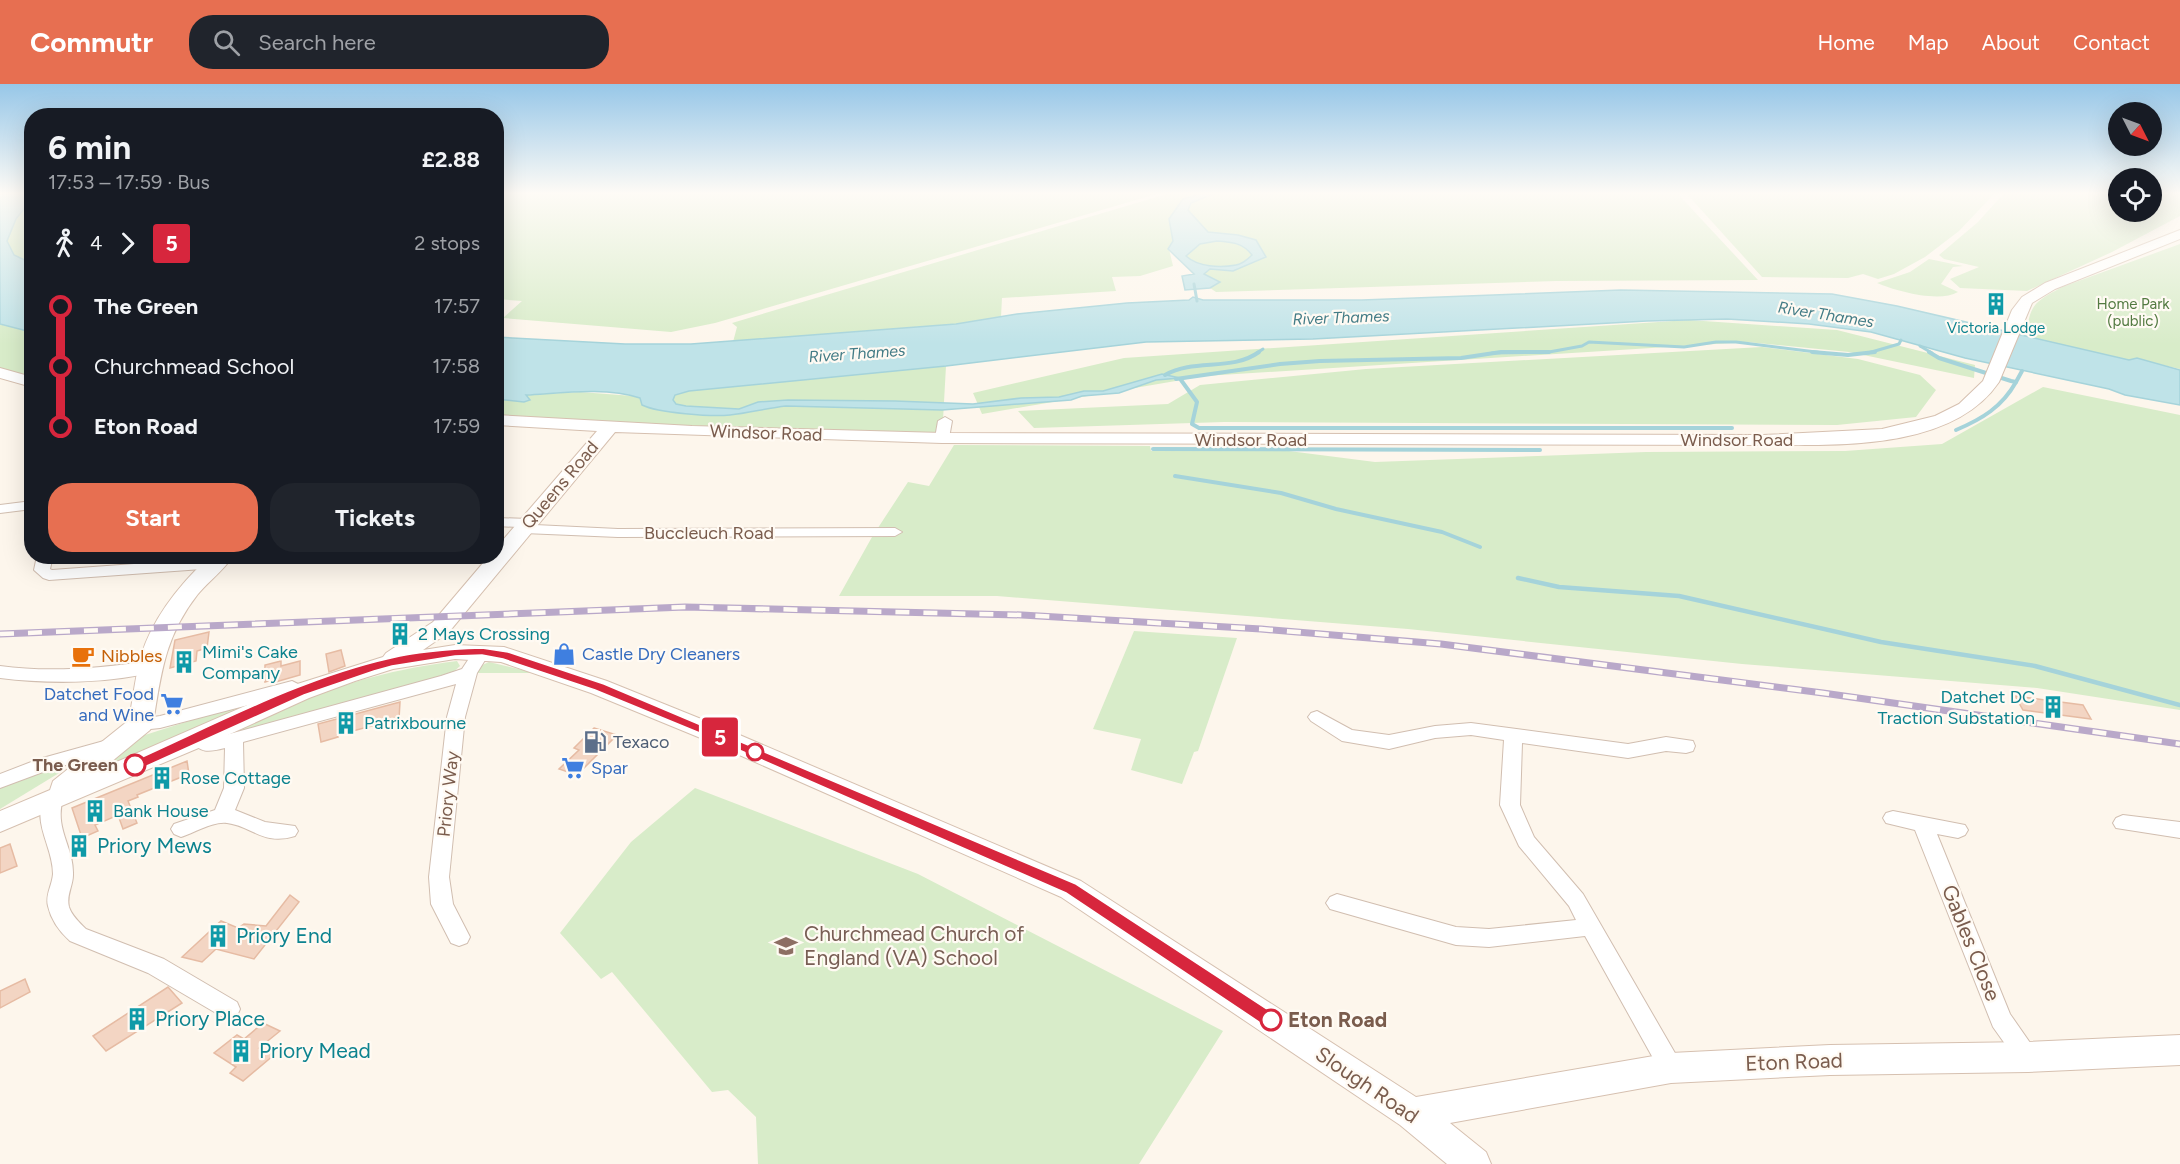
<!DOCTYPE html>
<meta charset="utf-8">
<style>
:root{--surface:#171b24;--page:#20242c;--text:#f1f3f6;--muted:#9ea1a6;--accent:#e76f51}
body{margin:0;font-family:Figtree,sans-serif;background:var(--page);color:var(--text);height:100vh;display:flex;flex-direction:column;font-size:22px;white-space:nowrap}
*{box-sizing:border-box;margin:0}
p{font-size:20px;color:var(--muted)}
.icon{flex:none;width:33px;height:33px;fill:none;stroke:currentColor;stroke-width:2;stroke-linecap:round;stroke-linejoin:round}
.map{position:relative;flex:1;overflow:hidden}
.side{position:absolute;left:24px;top:24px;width:480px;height:456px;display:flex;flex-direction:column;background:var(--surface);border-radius:24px;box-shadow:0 6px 24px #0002}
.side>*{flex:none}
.badge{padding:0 12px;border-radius:4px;font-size:21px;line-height:39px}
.needle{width:39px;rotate:132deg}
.fabs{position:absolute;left:2108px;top:18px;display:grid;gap:12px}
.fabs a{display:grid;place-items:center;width:54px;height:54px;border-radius:50%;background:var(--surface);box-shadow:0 6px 24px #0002;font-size:30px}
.map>.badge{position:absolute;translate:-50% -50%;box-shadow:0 0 0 3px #fff}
.legs{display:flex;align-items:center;gap:9px;height:66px;padding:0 24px;font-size:20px}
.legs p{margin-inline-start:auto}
.head{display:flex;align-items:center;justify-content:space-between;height:102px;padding:0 24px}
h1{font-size:33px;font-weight:700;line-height:45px}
.button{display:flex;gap:12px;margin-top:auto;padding:12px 24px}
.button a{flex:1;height:69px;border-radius:24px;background:var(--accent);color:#fff;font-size:24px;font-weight:700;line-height:69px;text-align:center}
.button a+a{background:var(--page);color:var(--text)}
ul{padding:0 24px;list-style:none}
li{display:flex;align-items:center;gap:21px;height:60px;font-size:22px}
li i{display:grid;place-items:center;width:9px;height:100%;margin:0 8px;background:currentColor}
li i::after{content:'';width:15px;height:15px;margin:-8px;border:4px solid;border-radius:50%;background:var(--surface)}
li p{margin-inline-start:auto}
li:first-child i{background:linear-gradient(#0000 50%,currentColor 0)}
li:last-child i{background:linear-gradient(currentColor 50%,#0000 0)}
header{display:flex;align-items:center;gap:36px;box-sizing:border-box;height:84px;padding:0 30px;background:var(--accent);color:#fff}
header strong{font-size:28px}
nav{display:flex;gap:33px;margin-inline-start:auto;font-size:21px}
.search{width:420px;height:54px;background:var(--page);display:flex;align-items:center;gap:15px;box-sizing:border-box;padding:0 21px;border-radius:24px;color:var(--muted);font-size:22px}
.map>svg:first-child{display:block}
.green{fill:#d8ecc9}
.water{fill:#bfe3e8;stroke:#a5d3da;stroke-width:1.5;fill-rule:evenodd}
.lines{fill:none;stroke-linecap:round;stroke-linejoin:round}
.stream-far2{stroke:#a5d3da;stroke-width:3}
.stream-far1{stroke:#a5d3da;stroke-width:4}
.stream{stroke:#a5d3da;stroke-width:4.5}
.building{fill:#f3d5c3;stroke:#e6bba3;stroke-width:1.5}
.street-casing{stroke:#d1beb0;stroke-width:2}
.secondary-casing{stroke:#d6c0b0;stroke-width:2}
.street{fill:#fff;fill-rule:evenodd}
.secondary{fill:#fff;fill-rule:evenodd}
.rail-casing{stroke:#b9a8c9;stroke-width:7}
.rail{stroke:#fffaf3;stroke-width:4.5;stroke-dasharray:14;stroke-linecap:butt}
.line-1{fill:#d7263d;stroke:#fff;stroke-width:1.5}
.stop-1-dot{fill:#fff;stroke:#d7263d;stroke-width:3}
.labels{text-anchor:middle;stroke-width:4.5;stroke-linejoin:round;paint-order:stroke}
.far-park-label{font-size:15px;fill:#537a41;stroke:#fffaf3}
.far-culture-label{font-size:15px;fill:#0d838f;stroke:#fffaf3}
.far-water-label{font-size:16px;font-style:italic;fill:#437c86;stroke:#fffaf3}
.street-label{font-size:18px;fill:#7a5c4d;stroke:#fffaf3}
.culture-label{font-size:18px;fill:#0d838f;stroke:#fffaf3;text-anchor:start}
.shop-label{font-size:18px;fill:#366cbe;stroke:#fffaf3;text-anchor:start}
.food-label{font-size:18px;fill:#c56008;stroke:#fffaf3;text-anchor:start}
.service-label{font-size:18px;fill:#4e5e75;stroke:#fffaf3;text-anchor:start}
.stop-label{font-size:18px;font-weight:bold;fill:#7a5c4d;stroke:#fffaf3;text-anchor:end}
.near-culture-label{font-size:21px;fill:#0d838f;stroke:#fffaf3;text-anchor:start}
.near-education-label{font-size:21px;fill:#785e54;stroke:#fffaf3;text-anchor:start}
.near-street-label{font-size:21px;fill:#7a5c4d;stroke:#fffaf3}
.near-stop-label{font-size:21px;font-weight:bold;fill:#7a5c4d;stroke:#fffaf3;text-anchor:start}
</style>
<header>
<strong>Commutr</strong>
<div class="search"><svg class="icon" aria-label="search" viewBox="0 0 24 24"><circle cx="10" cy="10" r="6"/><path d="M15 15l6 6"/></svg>Search here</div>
<nav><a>Home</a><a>Map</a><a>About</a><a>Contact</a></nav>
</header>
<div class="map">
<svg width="2180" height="1080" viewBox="0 0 2180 1080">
<rect width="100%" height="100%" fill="#fdf6ec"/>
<g class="green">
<polygon points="497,109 1160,109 715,239 671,248 503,234 522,217 497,215"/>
<polygon points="1170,109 1204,109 1192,112 1169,165 1173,182 1140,192 1112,193 1116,207 1002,214 1001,233 956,240 733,258 737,243 732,239"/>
<polygon points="1215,109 1677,109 1758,196 1556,197 1216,208 1210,204 1219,199 1204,190 1210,185 1233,187 1265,173 1238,151 1208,148 1188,126 1191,119"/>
<polygon points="1686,109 1995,109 1959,147 1925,173 1894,190 1878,195 1863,190 1848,194 1762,193"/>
<polygon points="2004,109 2118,109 2118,128 2151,128 2151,109 2180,109 2180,132 2112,168 2027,207 1960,204 1950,195 1979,183 1944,175 1939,171 1978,138"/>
<polygon points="31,116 31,179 14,171 7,157 16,135"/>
<path d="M 1217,156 C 1232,158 1243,160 1253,171 C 1248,174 1242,180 1236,181 C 1220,184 1198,183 1186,172 L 1200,160 Z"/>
<path d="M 2180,160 L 2180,285 L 2137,275 L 2128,276 L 2026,253 C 2030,220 2033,219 2062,203 Z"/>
<path d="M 1929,175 L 1963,182 L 1953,183 L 1941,200 L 1958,208 C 1939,219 1896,207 1877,199 L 1910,188 Z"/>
<polygon points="1689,236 1837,246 1975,281 1974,294 1849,268 1747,258 1205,292 982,330 973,309 1124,274"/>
<polygon points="0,240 31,246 31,298 0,290"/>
<polygon points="1762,263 1858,275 1920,291 1936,306 1916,333 1837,341 1224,338 1034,344 1018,327 1168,320 1200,301 1366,285"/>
<polygon points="946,282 942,354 497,335 497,315 524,318 525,311 580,308 633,312"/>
<polygon points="2043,303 2180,331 2180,626 2037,604 1742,580 1408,545 997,512 839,512 872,453 908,398 929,402 954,361 1150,362 1151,367 1281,366 1375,378 1646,368 1845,367 1942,360"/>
<polygon points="1134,547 1237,554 1198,667 1194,668 1182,700 1131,686 1141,655 1093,645"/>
<path d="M 457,577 L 460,582 L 449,592 L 218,656 C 242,641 266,631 292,620 C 350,597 395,585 457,577 Z"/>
<polygon points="489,578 535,589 476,589 480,582"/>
<polygon points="255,616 256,622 103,688 95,686 132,658 145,651"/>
<polygon points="62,680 64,686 0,725 0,703"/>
<polygon points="695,704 918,790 1223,947 1139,1080 758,1080 756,1033 728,1006 712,1008 612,888 601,895 560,849 631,758"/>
</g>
<g class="water">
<polygon points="0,109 31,109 31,116 16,135 7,157 14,171 31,179 31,248 0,240"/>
<path d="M 1204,109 L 1215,109 L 1191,119 L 1188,126 L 1208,148 L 1238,151 L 1256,156 L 1266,173 L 1233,187 L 1210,185 L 1204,190 L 1220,198 L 1210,204 L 1185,206 L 1182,192 L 1194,190 L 1168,165 L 1173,157 L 1169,135 L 1183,115 ZM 1217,157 C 1232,158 1243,159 1252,171 C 1248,175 1242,180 1236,181 C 1220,184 1198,183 1186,172 L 1200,160 Z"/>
<path d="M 1621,206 L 1832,210 L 1897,222 L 2129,276 L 2137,274 L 2180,286 L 2180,321 L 2125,311 L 2109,305 L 1965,274 L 1871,248 L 1809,240 L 1727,235 L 1647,237 L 1313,255 L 1146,258 L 946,282 L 689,307 L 675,311 L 673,316 L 676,320 L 686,322 L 739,325 L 758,318 L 788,316 L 895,317 L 973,320 L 1021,314 L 1059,313 L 1084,307 L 1103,307 L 1162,290 L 1180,294 L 1156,296 L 1119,309 L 1082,312 L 1071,316 L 942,326 L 786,322 C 767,324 749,329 730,331 C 712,333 658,329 642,321 L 640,314 C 605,303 563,309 526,311 L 530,316 L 524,318 L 497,315 L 496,253 L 625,260 L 691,260 L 956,240 L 1017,230 L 1127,219 L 1189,216 L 1193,213 L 1203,216 L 1362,216 Z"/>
</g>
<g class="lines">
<g class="stream-far2">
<polyline points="1194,200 1197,217"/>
<polyline points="1920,262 1932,269"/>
<polyline points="1257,269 1263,265"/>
<polyline points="1492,269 1549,268 1582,262 1589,258 1684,263 1716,258 1736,258 1824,269"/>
<polyline points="1868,269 1899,260 1901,256"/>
</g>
<g class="stream-far1">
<polyline points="1812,268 1848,271 1875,268"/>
<polyline points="1929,268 1939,274 2011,297 2016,298 2022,287"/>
<path d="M 1165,291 C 1195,274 1231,288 1259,268"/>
<polyline points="1176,295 1280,280 1320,277 1461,274 1501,268 1549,268"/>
<polyline points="1181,296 1197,318 1192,340 1199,344 1732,344"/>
<path d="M 1956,346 C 1982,335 2002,323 2016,298"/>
<polyline points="1153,365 1540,366"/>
<polyline points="1175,392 1281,409 1336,425 1442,448 1480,463"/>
</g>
<polyline class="stream" points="1518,494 1559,503 1679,512 1881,558 2035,582 2180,621"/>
</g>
<g class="building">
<polygon points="209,548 207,564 197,567 196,577 170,584 175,556"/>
<polygon points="341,566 345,582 329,588 326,570"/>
<polygon points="281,577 281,582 300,577 300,591 272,599 272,596 265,598 265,581"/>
<polygon points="2015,612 2083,621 2091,635 2023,626"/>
<polygon points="400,618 399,635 337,651 338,653 321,658 318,640"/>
<polygon points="594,644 617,651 577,691 559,685 579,666 574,664"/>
<polygon points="187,677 189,690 137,711 138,713 128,717 137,739 123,745 118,731 95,741 98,747 82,754 72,724"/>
<polygon points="10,760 17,782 0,789 0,764"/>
<polygon points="290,811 299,818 254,875 216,865 202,878 182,873 221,837 238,844 244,840 266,842"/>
<polygon points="25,895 30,908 0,924 0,907"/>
<polygon points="168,903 182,919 106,967 93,952"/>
<polygon points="263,939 280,947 259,964 274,971 243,997 230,989 236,983 214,969 237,951 244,955"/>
</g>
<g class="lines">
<g class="street-casing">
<g id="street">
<polygon points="945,333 952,337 949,354 942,358 935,354 938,337"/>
<polygon points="32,417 32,425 0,429 0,421"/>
<polygon points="496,434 529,435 534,436 535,441 618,445 895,444 902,448 895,452 618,453 524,449 519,448 518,443 496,442"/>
<polygon points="37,472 53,472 50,485 52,486 216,474 224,479 216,484 49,496 43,494 34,486"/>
<path d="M 482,563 L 488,564 L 490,568 L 477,589 L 465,633 L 449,793 L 453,820 L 470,853 L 467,859 L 459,862 L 451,859 L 431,820 L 429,793 L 447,633 L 456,600 L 243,658 L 244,704 L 235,726 L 265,738 L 295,742 L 298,747 L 295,752 C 263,762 252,742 227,739 C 213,737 194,749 181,753 L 174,750 L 171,745 L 174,740 L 215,726 L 224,704 L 225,664 C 209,668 199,670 190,654 L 192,649 L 199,648 L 211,655 L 441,592 L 462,585 L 476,564 Z"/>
<path d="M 151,577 L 157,579 L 160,583 L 157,587 C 110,600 48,600 0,594 L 0,582 C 51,589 100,584 151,577 Z"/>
<polygon points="292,597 306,604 309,608 306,612 300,614 290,610 160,644 141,646 135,644 132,640 135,636 160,632"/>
<polygon points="1317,627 1352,646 1389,651 1435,642 1471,639 1628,660 1666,653 1693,657 1695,662 1693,667 1686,669 1666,667 1628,674 1522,659 1520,721 1534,753 1583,810 1679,976 1683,984 1679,992 1671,995 1663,992 1585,852 1489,863 1456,861 1330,825 1326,819 1330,813 1337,810 1456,843 1489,845 1576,836 1569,822 1519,762 1500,721 1504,656 1471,651 1435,654 1389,665 1342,657 1311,637 1308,633 1311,629"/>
<polygon points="111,655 118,657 120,662 118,667 51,685 0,704 0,690 39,675"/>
<path d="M 53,707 L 60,709 L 63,714 C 54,746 74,762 73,791 C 73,802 66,811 69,823 C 72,832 79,838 86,845 L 164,875 L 237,918 L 240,925 L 237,932 L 229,935 L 221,932 L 148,889 L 70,857 C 60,848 51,836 48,822 C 45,811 52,802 53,790 C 53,761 30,738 46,709 Z"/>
<polygon points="1893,727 1965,741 1968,746 1965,751 1958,754 1937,750 2010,930 2040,973 2036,981 2028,984 2020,981 1993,943 1915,746 1886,739 1883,734 1886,729"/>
<polygon points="2123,731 2180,738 2180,754 2116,744 2113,739 2116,734"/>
</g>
</g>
<g class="secondary-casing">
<g id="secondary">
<path d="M 2180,146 L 2180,155 L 2055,205 L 2032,219 L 1999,298 C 1952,367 1837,361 1763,361 L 942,359 L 615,348 L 449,548 L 423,566 L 455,561 L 504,563 L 607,597 L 721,643 L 1081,797 L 1416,1013 L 1671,969 L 1830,961 L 2028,958 L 2180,951 L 2180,981 L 2028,988 L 1830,991 L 1671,999 L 1450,1039 L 1486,1068 L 1491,1080 L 1447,1080 L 1400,1041 L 1061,813 L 703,655 L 591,609 L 501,578 L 455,575 L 393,585 L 355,597 L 309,614 L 208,660 L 0,748 L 0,727 L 50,706 L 53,697 L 129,636 C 133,615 135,593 141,572 C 153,533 181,499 210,472 L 233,472 C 224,486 209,497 198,510 C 165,552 161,589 153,640 L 150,646 L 105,683 L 291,602 L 383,573 L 386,569 L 433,538 L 489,472 L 496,472 L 496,464 L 597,347 L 496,341 L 496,331 L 692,342 L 942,349 L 1763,351 L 1882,345 L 1935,332 L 1959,320 L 1983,297 L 2012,226 L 2022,213 L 2045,199 Z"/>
<polygon points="0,284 32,293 32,303 0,294"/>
</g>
</g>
<use href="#street" class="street"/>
<use href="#secondary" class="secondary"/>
<g class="rail-casing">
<polyline id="rail" points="0,550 685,523 1022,531 1261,545 1441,560 1823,609 2180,660"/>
</g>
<use href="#rail" class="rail"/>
</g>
<linearGradient id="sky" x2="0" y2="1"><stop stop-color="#97c7e8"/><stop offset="0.42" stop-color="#fefbf6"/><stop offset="1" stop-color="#fefbf6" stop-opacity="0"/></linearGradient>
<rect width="2180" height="260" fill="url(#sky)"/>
<path class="line-1" d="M 482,564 L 508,568 L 604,600 L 1076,800 L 1276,931 L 1279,936 L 1276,942 L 1271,944 L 1265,942 L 1066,809 L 707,652 L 595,606 L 503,575 L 482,571 L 455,572 L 392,582 L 374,587 L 304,611 L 140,685 L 135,686 L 129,681 L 131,678 C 214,641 301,594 391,574 C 420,567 452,565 482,564 Z"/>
<defs>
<g id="building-bare" transform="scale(1.8)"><path d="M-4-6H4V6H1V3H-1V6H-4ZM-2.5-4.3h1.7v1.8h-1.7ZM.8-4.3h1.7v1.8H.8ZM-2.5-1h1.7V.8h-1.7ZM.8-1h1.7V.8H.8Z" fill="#0f9aa8" stroke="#fffaf3" stroke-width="2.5" paint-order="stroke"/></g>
<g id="shop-bare" transform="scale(1.8)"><path d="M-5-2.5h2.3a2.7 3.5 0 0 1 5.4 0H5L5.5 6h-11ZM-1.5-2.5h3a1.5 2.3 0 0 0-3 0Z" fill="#3f7fe0" stroke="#fffaf3" stroke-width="2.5" paint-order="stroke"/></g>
<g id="cafe-bare" transform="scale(1.8)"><path d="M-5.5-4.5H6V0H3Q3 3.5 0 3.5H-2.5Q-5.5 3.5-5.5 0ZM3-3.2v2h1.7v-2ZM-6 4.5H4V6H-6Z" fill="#e8710a" stroke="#fffaf3" stroke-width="2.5" paint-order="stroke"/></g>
<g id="supermarket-bare" transform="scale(1.8)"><path d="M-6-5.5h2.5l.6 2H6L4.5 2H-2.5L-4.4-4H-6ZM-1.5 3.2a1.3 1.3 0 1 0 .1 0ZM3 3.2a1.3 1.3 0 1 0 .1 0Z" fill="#3f7fe0" stroke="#fffaf3" stroke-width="2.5" paint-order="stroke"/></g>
<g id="fuel-bare" transform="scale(1.8)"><path d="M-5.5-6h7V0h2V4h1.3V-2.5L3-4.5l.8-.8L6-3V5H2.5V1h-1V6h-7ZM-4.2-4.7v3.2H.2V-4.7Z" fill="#5c6f8a" stroke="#fffaf3" stroke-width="2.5" paint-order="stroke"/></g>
<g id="school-bare" transform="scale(1.8)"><path d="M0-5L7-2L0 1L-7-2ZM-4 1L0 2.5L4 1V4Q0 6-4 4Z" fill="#8d6e63" stroke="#fffaf3" stroke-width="2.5" paint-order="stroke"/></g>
</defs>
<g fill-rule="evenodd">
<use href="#building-bare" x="1996" y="220"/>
<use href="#building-bare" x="400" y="550"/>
<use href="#shop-bare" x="564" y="570"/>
<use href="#cafe-bare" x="83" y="572"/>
<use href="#building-bare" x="184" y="578"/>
<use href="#supermarket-bare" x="172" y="620"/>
<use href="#building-bare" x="2053" y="623"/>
<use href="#building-bare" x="346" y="639"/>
<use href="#fuel-bare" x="595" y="658"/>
<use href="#supermarket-bare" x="573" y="684"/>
<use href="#building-bare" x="162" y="694"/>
<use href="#building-bare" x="95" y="727"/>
<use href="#building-bare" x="79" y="762"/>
<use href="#building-bare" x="218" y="852"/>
<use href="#school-bare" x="786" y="862"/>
<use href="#building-bare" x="137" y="935"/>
<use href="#building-bare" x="241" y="967"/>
</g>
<g class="stop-1-dot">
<circle cx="755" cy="668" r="8"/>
<circle cx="135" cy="681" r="10"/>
<circle cx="1271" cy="936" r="10"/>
</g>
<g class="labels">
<g class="far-park-label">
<text x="2133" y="225">Home Park<tspan x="2133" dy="17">(public)</tspan></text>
</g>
<g class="far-culture-label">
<text x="1996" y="249">Victoria Lodge</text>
</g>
<g class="far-water-label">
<text transform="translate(1826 230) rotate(9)" y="6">River Thames</text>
<text transform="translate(1341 233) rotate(-2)" y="6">River Thames</text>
<text transform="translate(857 269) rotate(-4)" y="6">River Thames</text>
</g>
<g class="street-label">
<text transform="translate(766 349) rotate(2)" y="6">Windsor Road</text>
<text x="1251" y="362">Windsor Road</text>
<text x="1737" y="362">Windsor Road</text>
<text transform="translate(560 401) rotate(-50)" y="6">Queens Road</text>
<text x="709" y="455">Buccleuch Road</text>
<text transform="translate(448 710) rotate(-84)" y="6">Priory Way</text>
</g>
<g class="culture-label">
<text x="418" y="556">2 Mays Crossing</text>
<text x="202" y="574">Mimi's Cake<tspan x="202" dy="21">Company</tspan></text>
<text x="2035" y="619" text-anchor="end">Datchet DC<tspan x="2035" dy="21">Traction Substation</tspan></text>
<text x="364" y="645">Patrixbourne</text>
<text x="180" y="700">Rose Cottage</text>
<text x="113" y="733">Bank House</text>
</g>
<g class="shop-label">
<text x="582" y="576">Castle Dry Cleaners</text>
<text x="154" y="616" text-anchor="end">Datchet Food<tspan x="154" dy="21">and Wine</tspan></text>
<text x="591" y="690">Spar</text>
</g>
<g class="food-label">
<text x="101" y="578">Nibbles</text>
</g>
<g class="service-label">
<text x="613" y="664">Texaco</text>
</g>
<g class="stop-label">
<text x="118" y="687">The Green</text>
</g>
<g class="near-culture-label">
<text x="97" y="769">Priory Mews</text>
<text x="236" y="859">Priory End</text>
<text x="155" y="942">Priory Place</text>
<text x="259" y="974">Priory Mead</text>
</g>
<g class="near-education-label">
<text x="804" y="857">Churchmead Church of<tspan x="804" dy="24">England (VA) School</tspan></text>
</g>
<g class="near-street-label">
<text transform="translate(1971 859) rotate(68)" y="7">Gables Close</text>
<text transform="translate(1794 978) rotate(-2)" y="7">Eton Road</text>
<text transform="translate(1367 1001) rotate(34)" y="7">Slough Road</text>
</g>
<g class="near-stop-label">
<text x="1288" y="943">Eton Road</text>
</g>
</g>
</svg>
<div class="fabs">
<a><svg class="needle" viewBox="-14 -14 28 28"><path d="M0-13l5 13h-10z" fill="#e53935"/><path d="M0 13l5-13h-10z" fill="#9ea1a6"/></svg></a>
<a><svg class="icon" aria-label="locate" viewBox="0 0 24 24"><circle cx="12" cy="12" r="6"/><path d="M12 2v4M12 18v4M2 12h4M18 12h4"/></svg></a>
</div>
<b class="badge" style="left:720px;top:653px;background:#d7263d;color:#fff">5</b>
<section class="side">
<div class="head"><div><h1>6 min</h1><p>17:53 – 17:59 · Bus</p></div><b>£2.88</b></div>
<div class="legs"><svg class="icon" aria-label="walk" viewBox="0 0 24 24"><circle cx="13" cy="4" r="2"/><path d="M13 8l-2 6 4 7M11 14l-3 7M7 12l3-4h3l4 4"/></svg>4<svg class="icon" aria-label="forward" viewBox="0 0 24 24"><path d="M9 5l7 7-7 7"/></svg><b class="badge" style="background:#d7263d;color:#fff">5</b><p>2 stops</p></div>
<ul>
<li><i style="color:#d7263d"></i><b>The Green</b><p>17:57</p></li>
<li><i style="color:#d7263d"></i><span>Churchmead School</span><p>17:58</p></li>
<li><i style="color:#d7263d"></i><b>Eton Road</b><p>17:59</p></li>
</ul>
<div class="button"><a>Start</a><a>Tickets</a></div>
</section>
</div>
